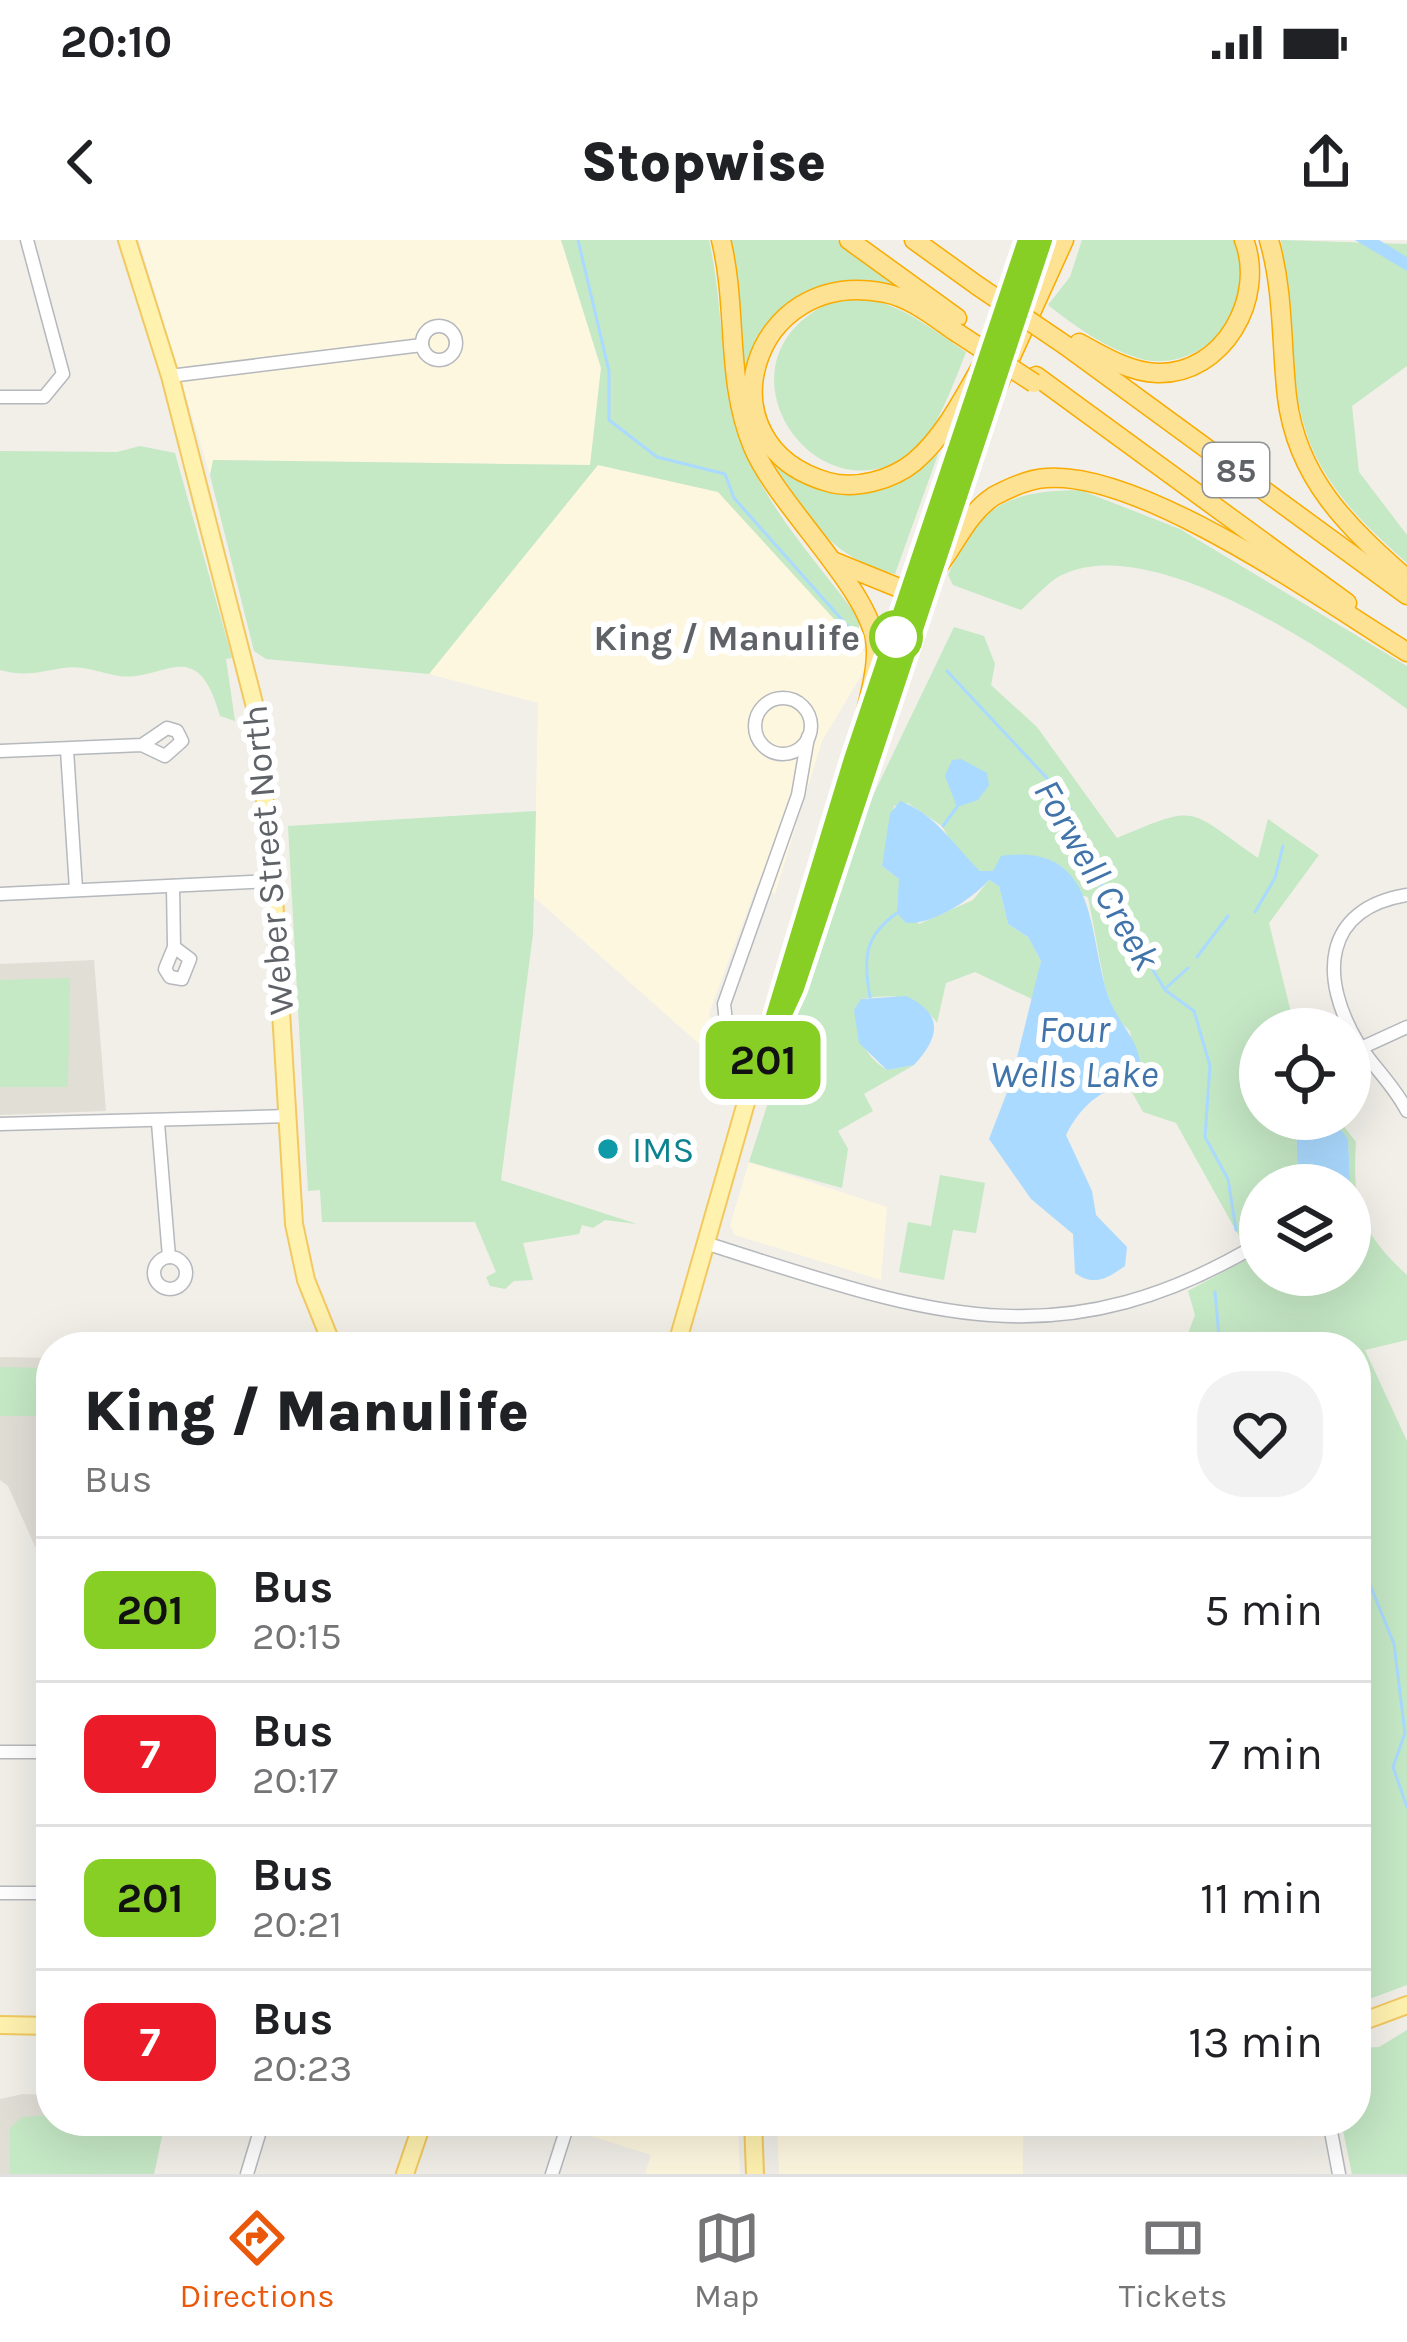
<!DOCTYPE html>
<style>
:root{--surface:#fff;--page:#f2f2f2;--text:#202124;--muted:#757577;--line:#e0e0e0;--accent:#ea580c}
body{margin:0;font-family:Karla,sans-serif;background:var(--page);color:var(--text);height:100vh;display:flex;flex-direction:column;font-size:45px;white-space:nowrap}
*{box-sizing:border-box;margin:0}
p{font-size:39px;color:var(--muted)}
.icon{flex:none;width:66px;height:66px;fill:none;stroke:currentColor;stroke-width:2;stroke-linecap:round;stroke-linejoin:round}
.map{position:relative;flex:1;overflow:hidden}
.side{position:absolute;left:36px;top:1092px;width:1335px;height:804px;display:flex;flex-direction:column;background:var(--surface);border-radius:48px;box-shadow:0 12px 48px #0002}
.side>*{flex:none}
.badge{padding:0 24px;border-radius:18px;font-size:42px;line-height:78px}
.tools{position:absolute;left:1239px;top:768px;display:grid;gap:24px}
.tools a{display:grid;place-items:center;width:132px;height:132px;border-radius:50%;background:var(--surface);box-shadow:0 12px 48px #0002;font-size:60px}
.map>.badge{position:absolute;translate:-50% -50%;box-shadow:0 0 0 6px #fff}
.round{display:grid;place-items:center;flex:none;width:126px;height:126px;border-radius:48px;background:var(--page)}
.head{display:flex;align-items:center;justify-content:space-between;height:204px;padding:0 48px}
h1{font-size:57px;font-weight:800;line-height:90px}
ul{padding:0;list-style:none}
li{display:flex;align-items:center;gap:36px;height:144px;padding:0 48px;border-top:3px solid var(--line)}
li div{flex:1}
li b{display:block;font-size:45px}
li em{font-style:normal}
li .badge{min-width:132px;font-weight:700;text-align:center}
.status{display:flex;justify-content:space-between;align-items:center;height:84px;padding:0 60px;background:var(--surface);direction:ltr}
.status svg{height:33px;fill:currentColor}
header{display:flex;justify-content:space-between;align-items:center;height:156px;padding:0 48px;background:var(--surface);font-size:54px;font-weight:800}
.menu{display:flex;justify-content:space-around;align-items:center;height:168px;border-top:3px solid var(--line);background:var(--surface);font-size:33px;color:var(--muted)}
.menu a{display:grid;justify-items:center;gap:6px}
.menu .active{color:var(--accent)}
.map>svg:first-child{display:block}
.commercial{fill:#fef7e0}
.education{fill:#e1ded6}
.green{fill:#c5e8c5}
.water{fill:#aadaff}
.lines{fill:none;stroke-linecap:round;stroke-linejoin:round}
.stream{stroke:#aadaff;stroke-width:3}
.minor-casing{stroke:#b5b8bc;stroke-width:15}
.major-casing{stroke:#f2c960;stroke-width:20}
.highway-casing{stroke:#f9ab00;stroke-width:21}
.minor{stroke:#fff;stroke-width:12}
.major{stroke:#fff2af;stroke-width:16}
.highway{stroke:#fde293;stroke-width:18}
.highway-bridge-casing{stroke:#f9ab00;stroke-width:21;stroke-linecap:butt}
.highway-bridge{stroke:#fde293;stroke-width:18}
.line-casing{stroke:#fff;stroke-width:27}
.line{stroke:#87cf25;stroke-width:18}
.stop-dot{fill:#fff;stroke:#87cf25;stroke-width:6}
.culture-dot{fill:#0f9aa8;stroke:#fff;stroke-width:4.5}
.labels{text-anchor:middle;stroke-width:12;stroke-linejoin:round;paint-order:stroke}
.shield{fill:#fff;stroke:#8f9295;stroke-width:3}
.shield-label{font-size:33px;font-weight:bold;fill:#5f6368}
.stop-label{font-size:36px;font-weight:bold;fill:#5f6368;stroke:#fff;text-anchor:end}
.street-label{font-size:36px;fill:#5f6368;stroke:#fff}
.culture-label{font-size:36px;fill:#0d838f;stroke:#fff;text-anchor:start}
.water-label{font-size:39px;font-style:italic;fill:#4174aa;stroke:#fff}
</style>
<div class="status"><b>20:10</b><svg viewBox="0 0 49 12"><path d="M0 12V9h3v3zM5 12V6h3v6zM10 12V3h3v9zM15 12V0h3v12zM26 1h20v11H26zM47 4h2v5h-2z"/></svg></div>
<header><svg class="icon" aria-label="back" viewBox="0 0 24 24"><path d="M15 5l-7 7 7 7"/></svg>Stopwise<svg class="icon" aria-label="share" viewBox="0 0 24 24"><path d="M12 15V3M7 8l5-5 5 5M5 13v7h14v-7"/></svg></header>
<div class="map">
<svg width="1407" height="1934" viewBox="0 0 1407 1934">
<rect width="100%" height="100%" fill="#f1efe8"/>
<g class="commercial">
<polygon points="139,0 561,0 601,128 591,225 214,220 210,235"/>
<polygon points="598,225 718,252 871,419 822,501 775,654 757,645 709,773 714,801 734,835 534,657 538,463 429,434"/>
<polygon points="749,922 887,967 881,1040 735,995 730,985"/>
<polygon points="585,1881 738,1881 740,1934 645,1934 651,1915 581,1893"/>
<polygon points="777,1881 1023,1881 1023,1934 779,1934"/>
</g>
<g class="education">
<polygon points="94,720 106,871 0,875 0,724"/>
<polygon points="0,1117 51,1118 51,1342 8,1246 0,1240"/>
<polygon points="23,1854 51,1855 51,1881 165,1881 154,1934 0,1934 0,1859"/>
</g>
<g class="green">
<path d="M 561,0 L 709,0 C 724,66 719,138 742,202 C 765,268 820,325 860,380 L 856,403 L 718,252 L 598,225 L 429,434 L 266,419 L 254,411 L 210,235 L 213,220 L 590,225 L 601,128 Z"/>
<polygon points="727,0 837,0 901,46 897,50 851,40 792,62 744,158"/>
<path d="M 1082,0 L 1236,0 C 1239,15 1245,32 1243,47 C 1237,94 1185,133 1138,118 C 1104,107 1076,87 1048,65 L 1070,37 Z"/>
<path d="M 1281,0 L 1407,4 L 1407,126 L 1352,166 L 1359,232 L 1407,295 L 1407,323 C 1370,290 1334,257 1313,210 C 1288,155 1290,62 1281,0 Z"/>
<path d="M 843,57 C 892,56 926,85 966,112 C 956,138 936,192 916,209 C 817,292 695,112 843,57 Z"/>
<path d="M 760,199 L 846,252 L 941,206 L 895,334 C 824,318 793,259 760,199 Z"/>
<path d="M 140,206 L 175,213 L 232,418 L 226,419 L 235,481 L 220,476 C 197,392 163,442 119,436 C 100,433 84,425 63,428 C 37,432 27,437 0,430 L 0,211 L 117,212 Z"/>
<path d="M 1080,250 L 1180,289 L 1407,426 L 1407,469 C 1333,415 1156,292 1064,334 C 1049,340 1034,359 1021,370 L 953,345 L 948,335 C 978,266 1006,251 1080,250 Z"/>
<path d="M 954,387 L 984,396 L 995,424 L 991,445 L 1037,487 L 1117,598 C 1200,563 1186,568 1258,618 L 1268,579 L 1319,615 L 1269,683 L 1295,789 L 1260,789 L 1260,879 L 1296,879 L 1298,945 L 1260,945 L 1260,985 L 1239,996 L 1176,883 L 1143,872 L 1127,843 L 1139,840 L 1130,791 L 1117,779 L 1105,747 L 1088,657 L 980,631 L 958,614 L 942,586 L 908,563 L 894,566 L 882,626 L 899,639 L 901,663 L 919,684 L 973,660 L 989,640 L 999,646 L 1008,684 L 1028,697 L 1041,721 L 1034,760 L 975,732 L 946,743 L 937,783 C 917,755 895,753 862,759 C 860,793 856,810 887,830 L 914,825 L 864,854 L 873,871 L 838,891 L 848,909 L 842,948 L 749,922 L 854,595 Z"/>
<polygon points="536,571 533,694 501,940 637,984 605,980 593,988 582,985 579,994 523,1003 533,1040 514,1041 505,1049 490,1046 486,1037 496,1032 475,982 322,982 320,950 308,951 288,586"/>
<polygon points="70,738 68,847 0,847 0,740"/>
<path d="M 1333,879 L 1338,879 L 1356,902 C 1352,965 1360,992 1407,1035 L 1407,1100 L 1365,1110 L 1407,1201 L 1407,1745 L 1356,1764 L 1356,1107 L 1183,1107 L 1195,1075 L 1188,1051 L 1260,1012 L 1260,1035 L 1350,1035 L 1350,945 L 1344,945 L 1350,939 L 1348,899 Z"/>
<polygon points="940,935 985,943 976,993 953,990 944,1040 899,1032 908,982 931,986"/>
<polygon points="0,1127 51,1128 51,1176 0,1176"/>
<polygon points="1407,1790 1407,1934 1352,1934 1341,1881 1356,1881 1356,1808 1379,1807"/>
<polygon points="51,1875 51,1881 165,1881 154,1934 10,1934 10,1888 22,1877"/>
</g>
<g class="water">
<polygon points="1355,0 1379,0 1407,17 1407,31"/>
<polygon points="961,519 987,533 989,545 978,560 957,567 945,536 952,520"/>
<path d="M 900,561 C 936,574 953,605 980,631 L 993,631 L 1001,616 C 1101,602 1087,697 1109,758 C 1120,789 1146,803 1139,840 C 1104,847 1082,863 1066,895 L 1092,951 L 1096,975 L 1127,1007 L 1125,1026 C 1108,1038 1094,1047 1075,1033 L 1073,994 L 1031,959 L 989,899 L 1011,842 L 1041,721 L 1028,697 L 1008,684 L 999,646 L 989,640 C 972,659 933,685 906,683 L 897,673 L 899,639 L 882,626 L 890,574 Z"/>
<path d="M 906,756 C 944,774 940,797 914,825 L 887,830 L 859,803 L 854,770 L 861,759 Z"/>
<polygon points="1296,879 1333,879 1348,899 1350,940 1344,945 1298,945"/>
</g>
<g class="lines">
<g class="stream">
<polyline points="578,0 609,131 609,180 657,217 725,234 734,258 851,390"/>
<polyline points="947,431 1058,550 1075,577 1086,619 1165,750 1194,771 1210,826 1205,897 1228,939 1236,990"/>
<polyline points="943,586 957,567"/>
<polyline points="1255,672 1275,638 1283,606"/>
<polyline points="1197,717 1228,676"/>
<polyline points="1166,748 1188,728"/>
<path d="M 870,757 C 863,719 864,696 897,673"/>
<polyline points="1215,1052 1220,1107"/>
<polyline points="1356,1310 1394,1404 1405,1493 1393,1527 1407,1567"/>
</g>
<g class="minor-casing">
<g id="minor">
<circle cx="439" cy="103" r="17"/>
<polyline points="170,136 422,105"/>
<polyline points="0,157 44,157 63,134 27,0"/>
<circle cx="783" cy="486" r="28"/>
<polyline points="67,510 76,649"/>
<polyline points="0,511 142,505 165,516 182,501 177,491 167,488 142,505"/>
<polyline points="173,646 174,707 165,729 170,737 182,739 190,719 174,707"/>
<polyline points="0,654 273,641"/>
<path d="M 1407,655 C 1322,669 1319,738 1358,803 C 1373,827 1394,845 1407,871"/>
<polyline points="1361,808 1407,787"/>
<polyline points="761,822 728,800 724,764 798,555 808,497"/>
<polyline points="158,883 169,1017"/>
<polyline points="0,884 289,876"/>
<path d="M 708,1004 C 919,1070 1053,1127 1260,1003"/>
<circle cx="170" cy="1033" r="16"/>
<polyline points="0,1512 51,1512"/>
<polyline points="0,1653 51,1653"/>
<polyline points="1329,1881 1339,1934"/>
<polyline points="247,1934 263,1881"/>
<polyline points="552,1934 569,1881"/>
</g>
</g>
<g class="major-casing">
<g id="major">
<polyline points="127,0 170,136 256,471 273,641 294,984 306,1040 333,1107"/>
<polyline points="1003,118 1043,0"/>
<polyline points="876,455 1027,0"/>
<polyline points="775,794 992,154"/>
<polyline points="676,1107 768,786 863,490"/>
<polyline points="1356,1784 1407,1765"/>
<polyline points="0,1785 51,1786"/>
<polyline points="753,1881 755,1934"/>
<polyline points="405,1934 423,1881"/>
</g>
</g>
<g class="highway-casing">
<g id="highway">
<path d="M 721,0 C 738,69 725,140 753,207 C 778,267 874,352 876,408 C 877,437 865,470 860,499"/>
<polyline points="849,0 957,78"/>
<polyline points="914,0 978,46"/>
<path d="M 1269,0 C 1284,52 1281,104 1287,157 C 1297,239 1348,287 1407,339"/>
<path d="M 956,92 C 934,77 911,58 885,53 C 751,25 697,205 828,242 C 855,250 892,240 914,222 C 950,192 972,140 996,101"/>
<path d="M 1079,103 C 1103,116 1129,132 1157,133 C 1224,135 1266,57 1244,0"/>
<polyline points="1065,105 1407,355"/>
<polyline points="1036,136 1347,363"/>
<polyline points="989,165 1064,0"/>
<polyline points="835,322 909,352"/>
<path d="M 932,334 C 954,309 965,275 994,256 C 1009,248 1029,239 1046,238 C 1142,230 1324,361 1407,412"/>
</g>
</g>
<use href="#minor" class="minor"/>
<use href="#major" class="major"/>
<use href="#highway" class="highway"/>
<g class="highway-bridge-casing">
<g id="highway-bridge">
<polyline points="978,46 1065,105"/>
<polyline points="956,92 1034,143"/>
</g>
</g>
<use href="#highway-bridge" class="highway-bridge"/>
</g>
<g class="lines">
<g class="line-casing">
<polyline id="line" points="1027,0 853,519 761,822 795,748 1043,0"/>
</g>
<use href="#line" class="line"/>
</g>
<circle class="stop-dot" cx="896" cy="397" r="24"/>
<circle class="culture-dot" cx="608" cy="909" r="12"/>
<g class="labels">
<rect class="shield" x="1203" y="203" width="66" height="54" rx="9"/>
<g class="shield-label">
<text x="1236" y="242">85</text>
</g>
<g class="stop-label">
<text x="860" y="410">King / Manulife</text>
</g>
<g class="street-label">
<text transform="translate(267 620) rotate(-95)" y="13">Weber Street North</text>
</g>
<g class="culture-label">
<text x="632" y="922">IMS</text>
</g>
<g class="water-label">
<text transform="translate(1098 634) rotate(60)" y="14">Forwell Creek</text>
<text x="1074" y="802">Four<tspan x="1074" dy="45">Wells Lake</tspan></text>
</g>
</g>
</svg>
<div class="tools">
<a><svg class="icon" aria-label="locate" viewBox="0 0 24 24"><circle cx="12" cy="12" r="6"/><path d="M12 2v4M12 18v4M2 12h4M18 12h4"/></svg></a>
<a><svg class="icon" aria-label="layers" viewBox="0 0 24 24"><path d="M12 4l9 5-9 5-9-5zM3 14l9 5 9-5"/></svg></a>
</div>
<b class="badge" style="left:763px;top:820px;background:#87cf25;color:#111">201</b>
<section class="side">
<div class="head"><div><h1>King / Manulife</h1><p>Bus</p></div><a class="round"><svg class="icon" aria-label="heart" viewBox="0 0 24 24"><path d="M12 20l-8-8c-3-5 5-10 8-4 3-6 11-1 8 4z"/></svg></a></div>
<ul>
<li><span class="badge" style="background:#87cf25;color:#111">201</span><div><b>Bus</b><p>20:15</p></div><em>5 min</em></li>
<li><span class="badge" style="background:#ec1b29;color:#fff">7</span><div><b>Bus</b><p>20:17</p></div><em>7 min</em></li>
<li><span class="badge" style="background:#87cf25;color:#111">201</span><div><b>Bus</b><p>20:21</p></div><em>11 min</em></li>
<li><span class="badge" style="background:#ec1b29;color:#fff">7</span><div><b>Bus</b><p>20:23</p></div><em>13 min</em></li>
</ul>
</section>
</div>
<nav class="menu">
<a class="active"><svg class="icon" aria-label="directions" viewBox="0 0 24 24"><path d="M12 3l9 9-9 9-9-9zM9 14v-3h6M13 9l2 2-2 2"/></svg>Directions</a>
<a><svg class="icon" aria-label="map" viewBox="0 0 24 24"><path d="M3 6l6-2 6 2 6-2v14l-6 2-6-2-6 2zM9 4v14M15 6v14"/></svg>Map</a>
<a><svg class="icon" aria-label="tickets" viewBox="0 0 24 24"><path d="M3 7h18v10H3zM15 7v10"/></svg>Tickets</a>
</nav>
